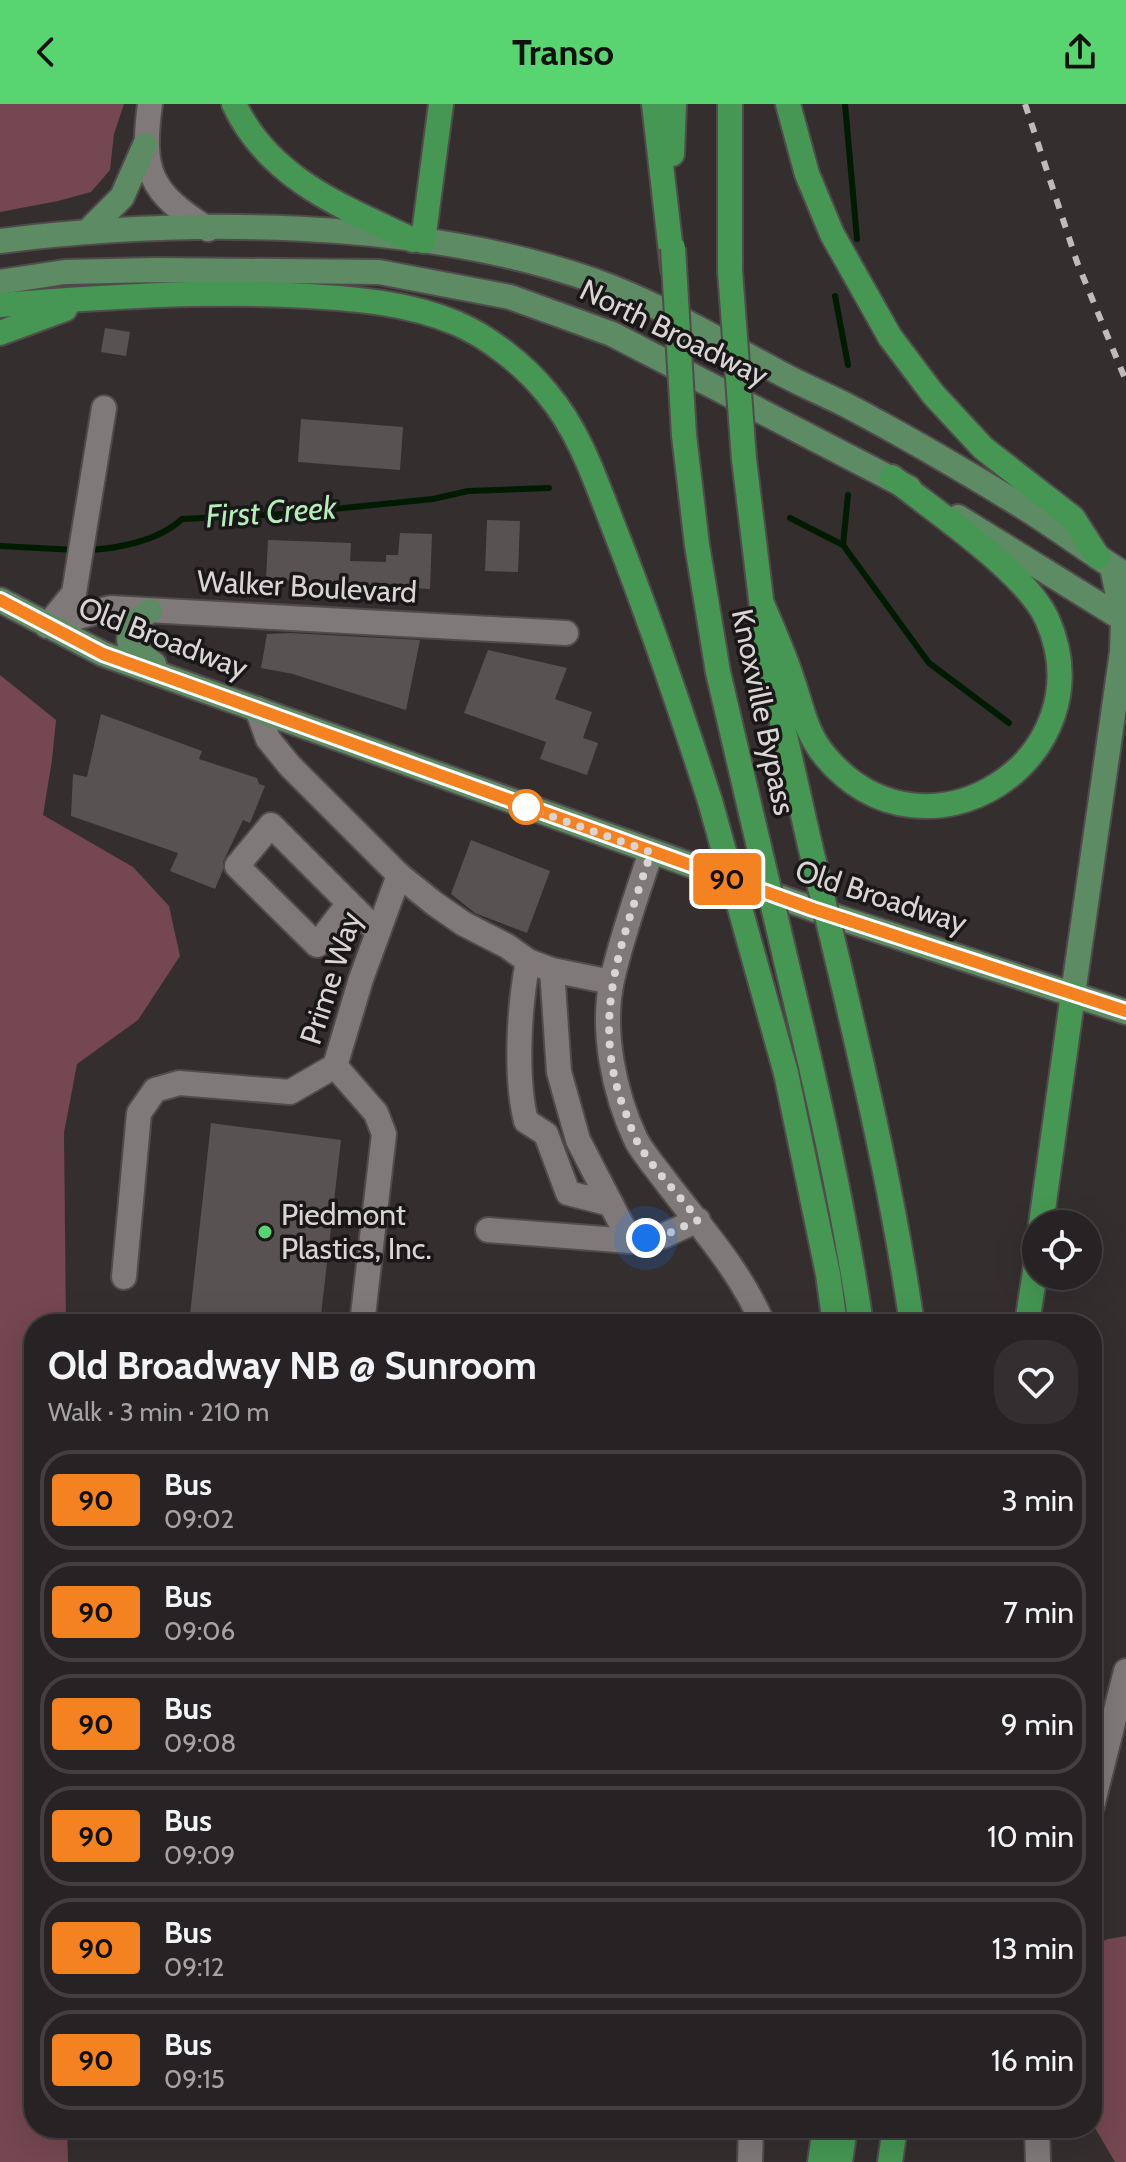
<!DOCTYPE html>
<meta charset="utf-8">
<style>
:root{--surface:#272223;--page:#332f30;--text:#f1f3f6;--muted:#a4a4a6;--line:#433f41;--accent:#58d570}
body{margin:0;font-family:Cabin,sans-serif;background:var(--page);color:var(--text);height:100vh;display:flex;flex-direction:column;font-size:30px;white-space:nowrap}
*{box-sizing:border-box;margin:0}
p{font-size:26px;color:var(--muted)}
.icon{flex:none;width:44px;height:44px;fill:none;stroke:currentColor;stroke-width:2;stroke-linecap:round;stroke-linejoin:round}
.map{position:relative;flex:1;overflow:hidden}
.details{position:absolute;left:24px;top:1210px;width:1078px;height:824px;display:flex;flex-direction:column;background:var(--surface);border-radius:32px;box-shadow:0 8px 32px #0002,0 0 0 2px var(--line)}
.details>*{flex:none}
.badge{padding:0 16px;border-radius:6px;font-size:28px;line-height:52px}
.controls{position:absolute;left:1022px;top:1106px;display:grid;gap:16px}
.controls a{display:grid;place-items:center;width:80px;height:80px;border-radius:50%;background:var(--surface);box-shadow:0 8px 32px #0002,0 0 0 2px var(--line);font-size:40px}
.you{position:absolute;width:40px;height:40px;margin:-20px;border:6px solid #fff;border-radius:50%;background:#1a73e8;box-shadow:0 0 0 12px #1a73e833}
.map>.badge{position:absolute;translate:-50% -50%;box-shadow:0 0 0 4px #fff}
.round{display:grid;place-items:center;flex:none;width:84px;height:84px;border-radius:32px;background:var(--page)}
.summary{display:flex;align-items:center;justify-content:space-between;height:136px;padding:0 24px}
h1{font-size:38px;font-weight:800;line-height:60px}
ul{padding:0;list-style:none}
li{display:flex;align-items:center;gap:24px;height:100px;margin:0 16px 12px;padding:0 8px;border:4px solid var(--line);border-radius:32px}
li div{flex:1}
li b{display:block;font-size:30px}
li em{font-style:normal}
li .badge{min-width:88px;font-weight:700;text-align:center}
header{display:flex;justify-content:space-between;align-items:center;height:104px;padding:0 24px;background:var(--accent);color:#111;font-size:36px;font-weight:800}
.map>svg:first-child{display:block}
.forest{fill:#754750}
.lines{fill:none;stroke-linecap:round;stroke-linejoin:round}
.stream{stroke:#001b02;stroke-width:6}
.building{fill:#595253}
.minor-casing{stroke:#514b4c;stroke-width:28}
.major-casing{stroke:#514b4c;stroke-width:28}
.highway-casing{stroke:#514b4c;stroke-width:28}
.minor{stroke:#80797a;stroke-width:24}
.major{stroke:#5d8b63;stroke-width:24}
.highway{stroke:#459753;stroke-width:24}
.rail{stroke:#bfbbbb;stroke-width:6;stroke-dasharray:10 10;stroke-linecap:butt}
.highway-bridge-casing{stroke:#514b4c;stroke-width:28;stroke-linecap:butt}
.highway-bridge{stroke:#459753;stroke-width:24}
.line-casing{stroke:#fff;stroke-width:18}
.line{stroke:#f58220;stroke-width:12}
.walk{stroke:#d9d5d5;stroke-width:8;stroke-dasharray:0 14.4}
.stop-dot{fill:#fff;stroke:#f58220;stroke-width:4}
.poi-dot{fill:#58d570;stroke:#1a1718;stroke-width:3}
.labels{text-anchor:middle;stroke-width:7;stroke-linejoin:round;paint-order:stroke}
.street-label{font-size:30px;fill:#d9d5d5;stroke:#1a1718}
.poi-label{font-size:30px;fill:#d9d5d5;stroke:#1a1718;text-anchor:start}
.water-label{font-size:32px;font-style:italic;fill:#b4efba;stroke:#1a1718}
</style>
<header><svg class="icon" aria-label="back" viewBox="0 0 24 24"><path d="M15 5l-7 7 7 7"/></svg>Transo<svg class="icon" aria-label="share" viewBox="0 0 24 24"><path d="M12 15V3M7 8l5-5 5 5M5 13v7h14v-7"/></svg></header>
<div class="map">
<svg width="1126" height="2058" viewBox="0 0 1126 2058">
<rect width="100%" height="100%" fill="#342e2f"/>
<g class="forest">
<polygon points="0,0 124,0 114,30 110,66 91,88 58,97 0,108"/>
<polygon points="0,571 56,616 52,656 43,711 133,763 169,802 180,852 138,916 77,960 64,1029 66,1220 34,1220 34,2024 67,2024 68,2058 0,2058"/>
<polygon points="1126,1832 1126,2058 1115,2058 1092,2019 1092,1842 1108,1835"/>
</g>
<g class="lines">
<g class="stream">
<polyline points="845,0 857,135"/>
<polyline points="835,192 848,261"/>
<polyline points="790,414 843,441 929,559 1009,619"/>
<polyline points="843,441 848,391"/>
<polyline points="0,442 76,446"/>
<path d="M 87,446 C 118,445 160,436 182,415 L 284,410 L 433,395 L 468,387 L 549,384"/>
</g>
</g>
<g class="building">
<polygon points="105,224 130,228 126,252 101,248"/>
<polygon points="301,315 403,323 400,366 298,358"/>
<polygon points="487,416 520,417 518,468 485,467"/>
<polygon points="400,429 432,430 430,485 266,475 268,436 351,439 350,457 386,458 386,451 398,451"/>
<polygon points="290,529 420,536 406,606 293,570 261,564 267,530"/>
<polygon points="488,546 567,564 555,595 592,608 583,634 598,639 587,671 540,655 546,638 464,609"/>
<polygon points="101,610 202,647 199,655 257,674 259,680 265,682 250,719 243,716 223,758 223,766 215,785 170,767 178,749 71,712 73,670 87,673"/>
<polygon points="471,736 550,767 527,829 475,809 451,790"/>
<polygon points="211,1019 341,1036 320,1220 189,1220"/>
</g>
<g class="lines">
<g class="minor-casing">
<g id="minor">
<path d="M 150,0 C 141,67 149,88 208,125"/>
<polyline points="47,522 110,504 566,529"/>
<polyline points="47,522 74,489 104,304"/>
<polyline points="257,605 268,635 290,662 399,771 435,800 464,820 507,842 528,857 552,866 611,878"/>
<path d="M 651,748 C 637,790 622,832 612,876 C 601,927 614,989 636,1036 C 643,1049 655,1063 664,1075 C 700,1123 739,1164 763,1220"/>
<polyline points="349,799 317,841 237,762 271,721 378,828"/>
<path d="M 528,857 C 519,902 515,974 526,1017 L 546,1030 L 568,1089 L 611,1100"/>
<polyline points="552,866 559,968 578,1036 630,1137 663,1132 698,1116"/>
<polyline points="488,1126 630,1137"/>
<polyline points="124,1173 139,1009 155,986 179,979 290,988 335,962"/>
<polyline points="362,1220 384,1030 376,1009 335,962 361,875 399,771"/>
<polyline points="1092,1702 1126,1567"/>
<polyline points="1037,2024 1038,2058"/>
<polyline points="750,2058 751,2024"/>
</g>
</g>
<g class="major-casing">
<g id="major">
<polyline points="88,127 122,93 145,41"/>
<path d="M 0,137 C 185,114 418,114 595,177 C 660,200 720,237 780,269 C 802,281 824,290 846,301 C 905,332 963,366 1020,401 C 1056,423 1090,449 1126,471"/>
<polyline points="0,178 65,168 157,166 379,168 510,193 612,230 909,384"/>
<polyline points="958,413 1126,517"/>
<polyline points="0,496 103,550 813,805 1126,908"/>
<path d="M 150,507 C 136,516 126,525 130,542 L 154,560"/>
<polyline points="1073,890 1122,548 1123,516 1112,463"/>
</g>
</g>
<g class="highway-casing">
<g id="highway">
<path d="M 234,0 C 269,75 343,103 413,136"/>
<polyline points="654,0 673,165"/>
<polyline points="730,0 730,167"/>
<polyline points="788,0 807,70 832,130 890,233 933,290 983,344 1073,414 1098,453"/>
<polyline points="672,50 674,0"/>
<polyline points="423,137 441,0"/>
<path d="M 0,201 C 103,193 205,186 308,192 C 359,195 408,199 456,219 C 489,233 524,261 547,289 C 581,329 597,381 616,429 C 651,518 681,607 710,697"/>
<polyline points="0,229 65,205"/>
<polyline points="684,331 697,441 718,568 752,713"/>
<polyline points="744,355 769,561 809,737"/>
<path d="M 763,502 C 773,526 784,550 792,575 C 802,603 805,628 825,652 C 926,773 1109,654 1047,515 C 1025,467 934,407 892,373"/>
<path d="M 786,857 C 815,977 843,1098 861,1220"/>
<path d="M 842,875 C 869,990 895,1103 912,1220"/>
<polyline points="786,969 828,1170 835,1220"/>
<polyline points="1041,1120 1073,890"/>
<polyline points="1027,1220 1036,1161"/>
<polyline points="820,2058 825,2024"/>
<polyline points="840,2058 845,2024"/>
<polyline points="890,2058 895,2024"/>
</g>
</g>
<use href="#minor" class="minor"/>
<use href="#major" class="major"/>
<use href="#highway" class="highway"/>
<polyline class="rail" points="1025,0 1077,158 1126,277"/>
<g class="highway-bridge-casing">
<g id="highway-bridge">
<polyline points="673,144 684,331"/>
<polyline points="730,167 744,355"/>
<polyline points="710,697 786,969"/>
<polyline points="752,713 786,857"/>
<polyline points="809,737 842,875"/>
</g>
</g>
<use href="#highway-bridge" class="highway-bridge"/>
</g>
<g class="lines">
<g class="line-casing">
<polyline id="line" points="0,496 103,550 813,805 1126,907"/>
</g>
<use href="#line" class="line"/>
<path class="walk" d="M 526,703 L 651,748 C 623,836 589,912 624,1005 C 629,1016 632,1029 638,1039 C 654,1067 679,1090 698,1116 L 663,1132 L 646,1134"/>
</g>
<circle class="stop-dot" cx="526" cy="703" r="16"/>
<circle class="poi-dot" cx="265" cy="1128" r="8"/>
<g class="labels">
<g class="street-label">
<text transform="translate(674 229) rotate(26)" y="10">North Broadway</text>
<text transform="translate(307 483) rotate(3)" y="10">Walker Boulevard</text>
<text transform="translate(163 534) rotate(21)" y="10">Old Broadway</text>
<text transform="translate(763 608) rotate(78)" y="10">Knoxville Bypass</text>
<text transform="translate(881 793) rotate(18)" y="10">Old Broadway</text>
<text transform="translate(331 874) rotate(-72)" y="10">Prime Way</text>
</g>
<g class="poi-label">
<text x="281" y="1121">Piedmont<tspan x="281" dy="34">Plastics, Inc.</tspan></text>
</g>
<g class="water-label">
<text transform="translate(271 408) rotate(-4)" y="11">First Creek</text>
</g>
</g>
</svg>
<div class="controls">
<a><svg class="icon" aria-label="locate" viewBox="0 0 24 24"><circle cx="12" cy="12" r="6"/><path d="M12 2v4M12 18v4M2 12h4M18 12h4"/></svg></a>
</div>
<div class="you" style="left:646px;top:1134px"></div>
<b class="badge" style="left:727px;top:775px;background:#f58220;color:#111">90</b>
<section class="details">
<div class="summary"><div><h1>Old Broadway NB @ Sunroom</h1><p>Walk · 3 min · 210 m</p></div><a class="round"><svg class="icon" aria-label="heart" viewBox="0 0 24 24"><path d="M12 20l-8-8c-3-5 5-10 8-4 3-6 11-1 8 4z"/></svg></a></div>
<ul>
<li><span class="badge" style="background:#f58220;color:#111">90</span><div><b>Bus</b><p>09:02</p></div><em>3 min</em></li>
<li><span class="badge" style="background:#f58220;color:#111">90</span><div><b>Bus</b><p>09:06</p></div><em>7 min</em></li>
<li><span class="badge" style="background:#f58220;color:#111">90</span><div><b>Bus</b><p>09:08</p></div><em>9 min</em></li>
<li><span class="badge" style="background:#f58220;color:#111">90</span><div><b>Bus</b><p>09:09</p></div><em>10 min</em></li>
<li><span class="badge" style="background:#f58220;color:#111">90</span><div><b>Bus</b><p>09:12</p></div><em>13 min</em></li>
<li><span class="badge" style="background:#f58220;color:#111">90</span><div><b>Bus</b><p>09:15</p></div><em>16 min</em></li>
</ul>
</section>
</div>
